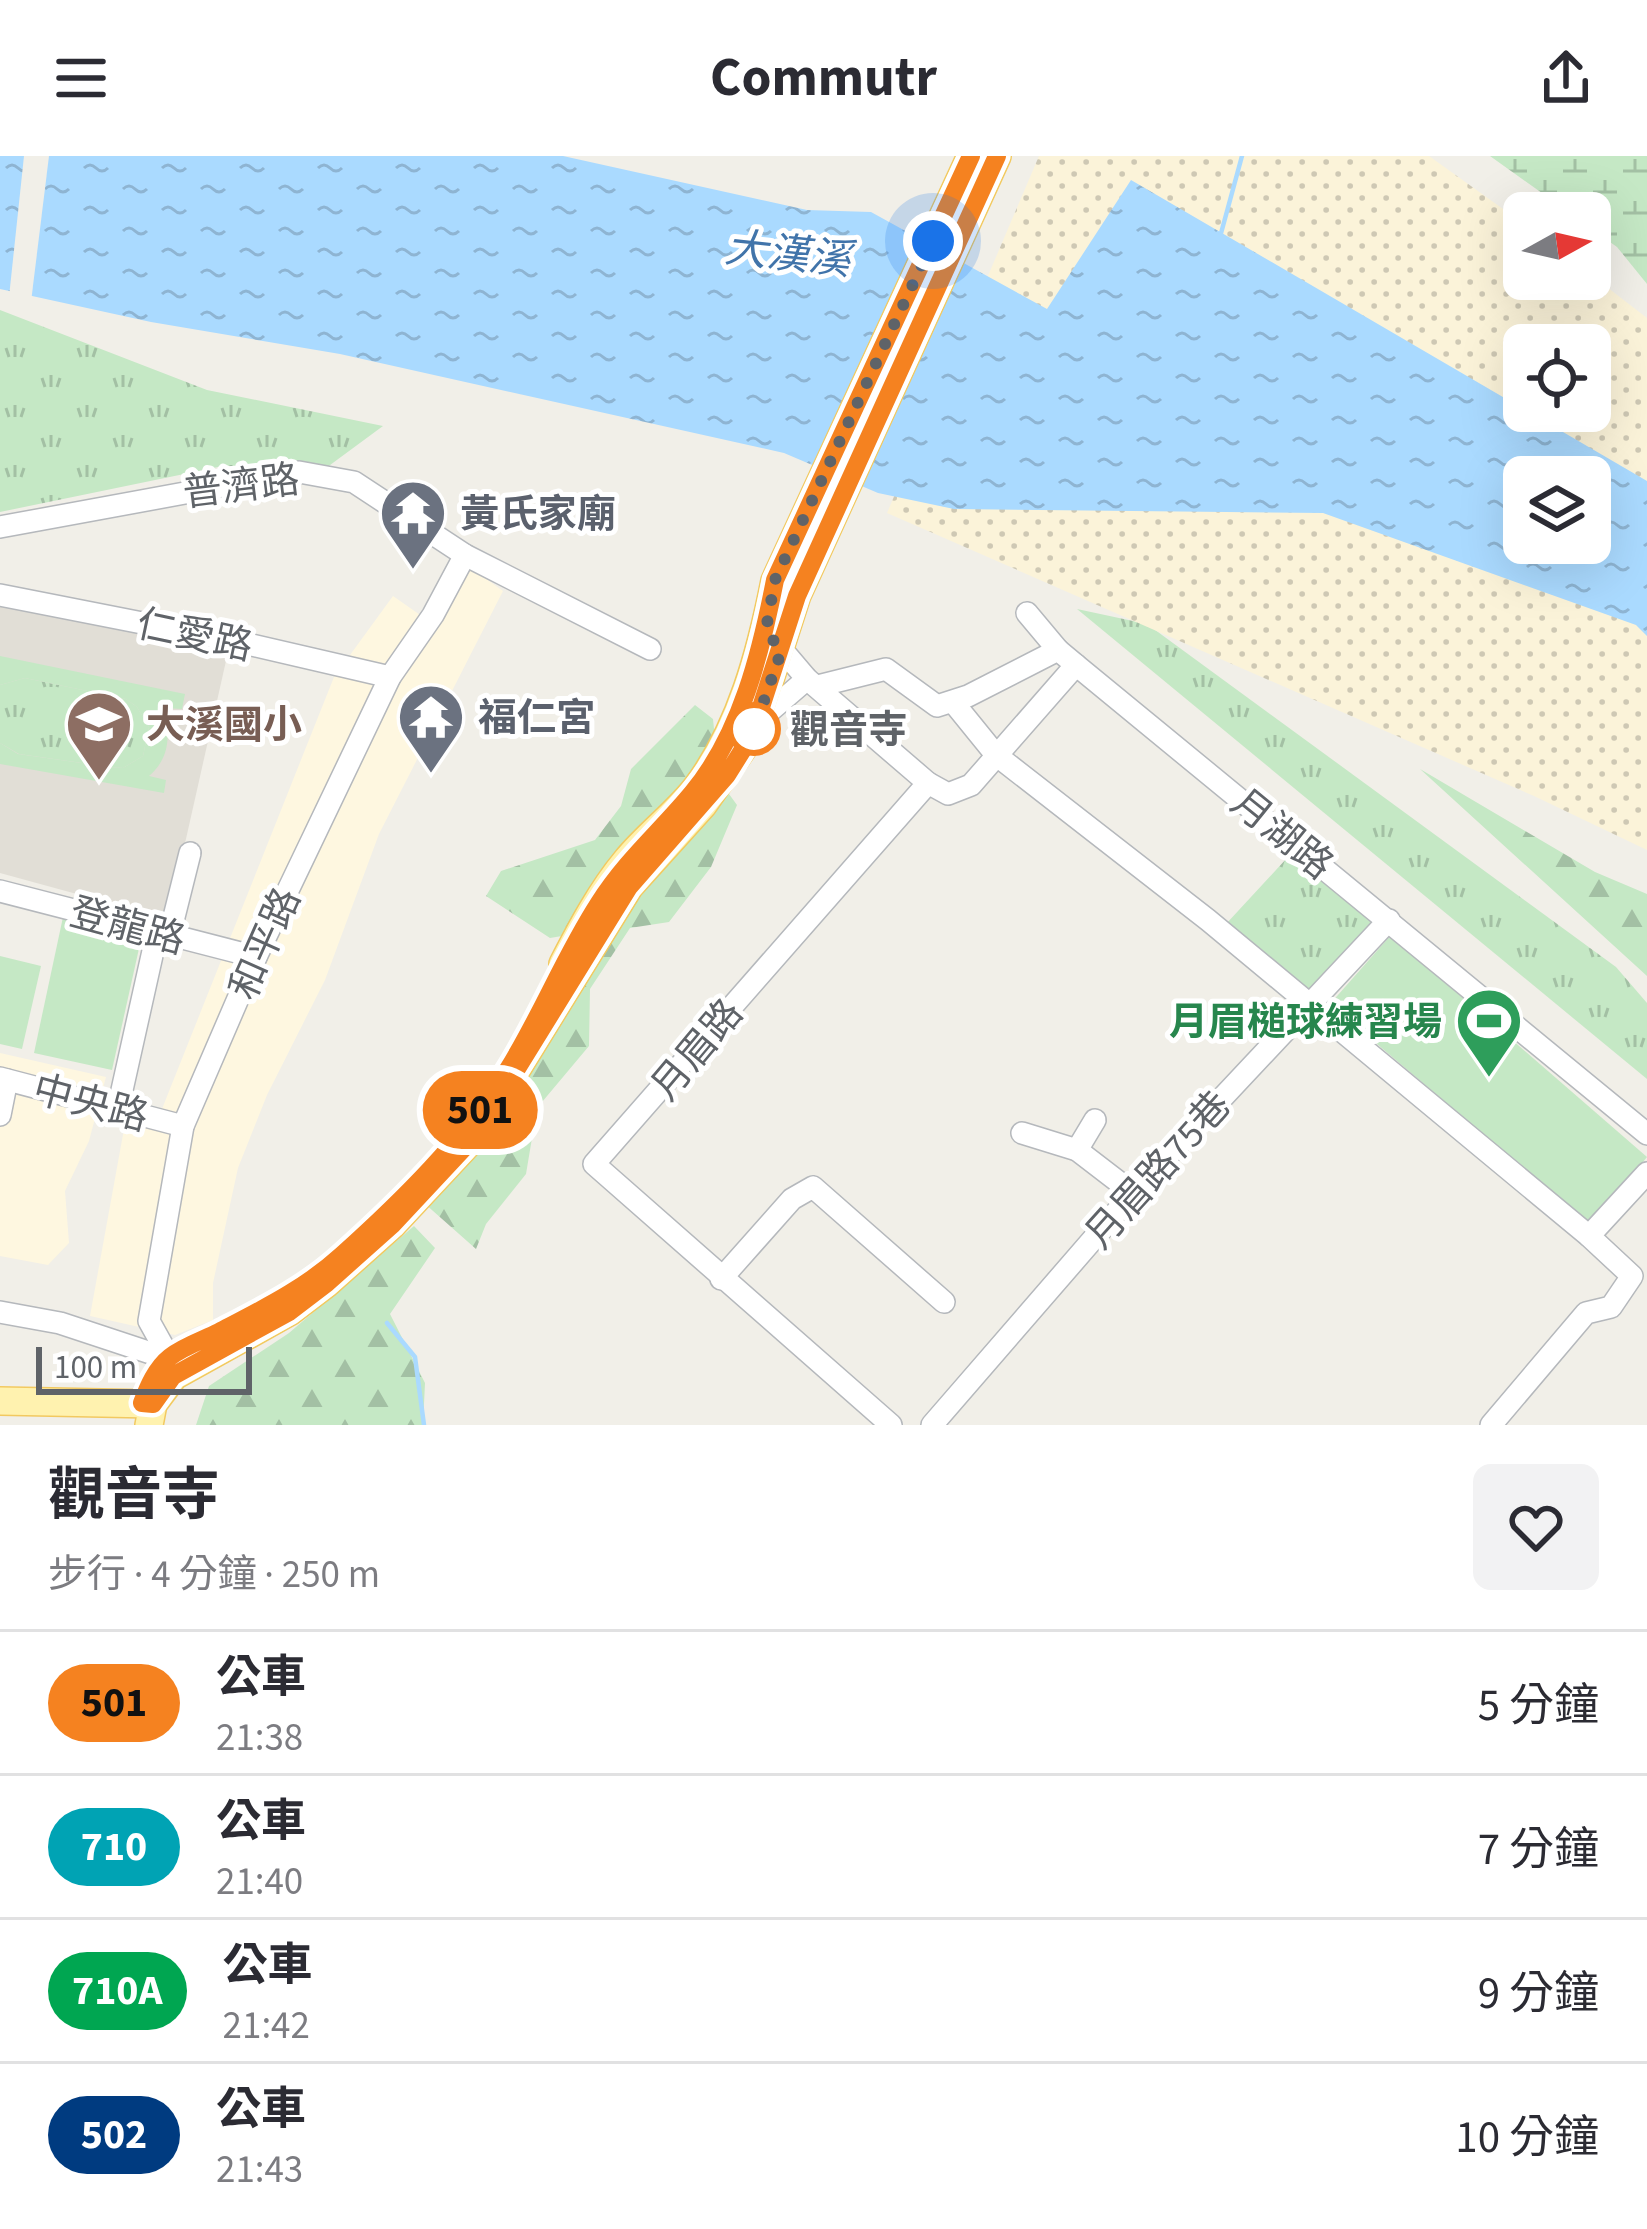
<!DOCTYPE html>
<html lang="zh-TW">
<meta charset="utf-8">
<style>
:root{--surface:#fff;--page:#f2f2f3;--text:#2b2b33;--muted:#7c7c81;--line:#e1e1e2}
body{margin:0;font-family:"Source Sans 3","Noto Sans TC",sans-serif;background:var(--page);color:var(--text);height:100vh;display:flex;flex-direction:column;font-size:45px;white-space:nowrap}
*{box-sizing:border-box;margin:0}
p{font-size:39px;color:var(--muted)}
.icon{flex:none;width:66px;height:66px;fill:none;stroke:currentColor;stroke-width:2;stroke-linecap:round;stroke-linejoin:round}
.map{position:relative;height:1269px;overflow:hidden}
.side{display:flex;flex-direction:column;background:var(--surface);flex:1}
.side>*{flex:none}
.badge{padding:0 24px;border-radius:39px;font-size:42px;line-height:78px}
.needle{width:78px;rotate:82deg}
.fabs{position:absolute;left:1503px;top:36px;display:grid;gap:24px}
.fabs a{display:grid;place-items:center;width:108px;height:108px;border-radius:18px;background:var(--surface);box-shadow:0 12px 48px #0002;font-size:60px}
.scale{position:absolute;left:36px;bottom:30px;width:216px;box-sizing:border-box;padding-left:12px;border:6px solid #5f6368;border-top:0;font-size:33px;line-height:42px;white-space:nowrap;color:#5f6368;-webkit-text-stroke:9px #fff;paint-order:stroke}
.you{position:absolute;width:60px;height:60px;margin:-30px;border:9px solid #fff;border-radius:50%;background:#1a73e8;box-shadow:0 0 0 18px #1a73e833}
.map>.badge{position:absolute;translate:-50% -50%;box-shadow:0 0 0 6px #fff}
.round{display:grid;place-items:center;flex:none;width:126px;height:126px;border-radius:18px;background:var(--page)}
.overview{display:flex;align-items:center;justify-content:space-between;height:204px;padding:0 48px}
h1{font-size:57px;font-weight:700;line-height:90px}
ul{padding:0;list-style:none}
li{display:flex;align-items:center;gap:36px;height:144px;padding:0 48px;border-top:3px solid var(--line)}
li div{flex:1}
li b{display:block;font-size:45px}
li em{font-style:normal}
li .badge{min-width:132px;font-weight:700;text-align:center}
header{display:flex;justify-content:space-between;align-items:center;height:156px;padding:0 48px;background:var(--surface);font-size:54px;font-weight:700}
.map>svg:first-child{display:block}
.commercial{fill:#fef7e0}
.education{fill:#e1ded6}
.grass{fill:url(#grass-tufts)}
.forest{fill:url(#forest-firs)}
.wetland{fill:url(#wetland-marsh)}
.sand{fill:url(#sand-dots);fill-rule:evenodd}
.pitch{fill:#c5e8c5}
.water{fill:url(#water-ripples);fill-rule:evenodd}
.pier{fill:#f1efe8}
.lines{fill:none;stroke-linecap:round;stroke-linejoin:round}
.stream{stroke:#aadaff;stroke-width:4.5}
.minor-casing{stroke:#b5b8bc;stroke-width:24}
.major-casing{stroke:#f2c960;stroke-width:30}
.minor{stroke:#fff;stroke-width:21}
.major{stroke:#fff2af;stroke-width:27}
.line-casing{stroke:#fff;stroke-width:27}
.line{stroke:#f58220;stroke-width:18}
.walk{stroke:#5f6368;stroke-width:12;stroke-dasharray:0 21.6}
.stop-dot{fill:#fff;stroke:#f58220;stroke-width:6}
.labels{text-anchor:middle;stroke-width:10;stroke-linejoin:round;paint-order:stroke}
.street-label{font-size:39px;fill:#5f6368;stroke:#fff}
.worship-label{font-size:39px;font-weight:bold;fill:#5b616d;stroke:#fff;text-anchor:start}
.education-label{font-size:39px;font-weight:bold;fill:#785e54;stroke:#fff;text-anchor:start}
.stop-label{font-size:39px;font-weight:bold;fill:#5f6368;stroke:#fff;text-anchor:start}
.leisure-label{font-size:39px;font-weight:bold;fill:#27864d;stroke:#fff;text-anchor:end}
.water-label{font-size:42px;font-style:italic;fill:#4174aa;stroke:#fff}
</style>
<header><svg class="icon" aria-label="menu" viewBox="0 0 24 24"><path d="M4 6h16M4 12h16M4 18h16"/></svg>Commutr<svg class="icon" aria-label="share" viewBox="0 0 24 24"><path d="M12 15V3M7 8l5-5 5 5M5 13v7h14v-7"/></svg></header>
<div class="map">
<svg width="1647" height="1269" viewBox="0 0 1647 1269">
<defs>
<pattern id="grass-tufts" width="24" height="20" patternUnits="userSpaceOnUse" patternTransform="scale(3)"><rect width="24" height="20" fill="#c5e8c5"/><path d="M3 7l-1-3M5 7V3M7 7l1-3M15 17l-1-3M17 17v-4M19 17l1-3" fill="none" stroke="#a3c0a4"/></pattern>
<pattern id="forest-firs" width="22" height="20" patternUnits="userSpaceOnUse" patternTransform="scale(3)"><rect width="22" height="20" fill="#c5e8c5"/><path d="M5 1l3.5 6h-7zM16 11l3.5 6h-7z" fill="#a3c0a4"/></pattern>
<pattern id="wetland-marsh" width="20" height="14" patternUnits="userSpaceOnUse" patternTransform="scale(3)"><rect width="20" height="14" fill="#c5e8c5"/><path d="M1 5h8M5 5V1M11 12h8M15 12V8" fill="none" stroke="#a3c0a4"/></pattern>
<pattern id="sand-dots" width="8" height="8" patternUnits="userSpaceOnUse" patternTransform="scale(3)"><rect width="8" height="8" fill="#fbf3d9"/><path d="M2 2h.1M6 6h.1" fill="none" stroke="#cec8b4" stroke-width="1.8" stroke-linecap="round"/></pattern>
<pattern id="water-ripples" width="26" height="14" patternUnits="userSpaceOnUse" patternTransform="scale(3)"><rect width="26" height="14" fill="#aadaff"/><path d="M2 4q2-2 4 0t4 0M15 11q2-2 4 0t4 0" fill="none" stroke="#8eb4d2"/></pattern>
</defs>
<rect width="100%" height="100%" fill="#f1efe8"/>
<g class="commercial">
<polygon points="468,410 503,435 379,678 325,824 267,939 238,1012 213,1127 213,1164 175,1179 90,1160 126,962 156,968 334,521 393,440 433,468"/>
<polygon points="0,897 106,921 89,985 65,1035 69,1087 48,1109 0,1100"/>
</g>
<polygon class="education" points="0,444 228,496 168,763 0,717"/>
<g class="grass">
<polygon points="0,154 207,234 383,270 326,312 223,310 0,356"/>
<polygon points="1077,453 1147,468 1616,811 1647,847 1647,923"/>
<polygon points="25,522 126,543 137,551 149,571 143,600 123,612 110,611 19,598 0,587 0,529"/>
<polygon points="1286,683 1387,764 1318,841 1226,768 1287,702 1277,694"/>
</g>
<g class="forest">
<polygon points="695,549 713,563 715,583 568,779 550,782 486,740 501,715 595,684 621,650 631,613"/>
<polygon points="1420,613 1595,716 1647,738 1647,820"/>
<polygon points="729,638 737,649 711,711 669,766 630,772 590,833 589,890 537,952 526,1018 486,1068 476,1093 424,1047 638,732 706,655"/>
<polygon points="414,1070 435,1092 390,1158 425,1227 423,1269 196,1269 209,1230 289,1177"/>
</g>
<polygon class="wetland" points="1490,0 1647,0 1647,128 1617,91 1590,72 1590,57 1570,57"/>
<path class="sand" d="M 1039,0 L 1429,0 L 1524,68 L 1524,123 L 1590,123 L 1590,118 L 1647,162 L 1647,694 L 1534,640 L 887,357 ZM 1524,189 L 1590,189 L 1590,255 L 1524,255 ZM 1524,321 L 1590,321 L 1590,387 L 1524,387 Z"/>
<g class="pitch">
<path d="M 0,500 L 185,538 L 182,553 L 163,552 C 171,578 170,602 149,620 L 166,624 L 164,637 L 0,608 L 0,587 L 18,598 L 110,611 L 123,612 L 143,600 L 149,571 L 137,551 L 126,543 L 25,522 L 0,529 Z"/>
<polygon points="63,761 142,779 112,914 34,897"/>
<polygon points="1391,779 1647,1001 1591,1070 1330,848"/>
<polygon points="0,800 41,810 22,893 0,888"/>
</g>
<path class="water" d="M 0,0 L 563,0 L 807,54 L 871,56 L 1047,153 L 1131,24 L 1647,325 L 1647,480 L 1636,469 L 1323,357 L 954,353 L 878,337 L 784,297 L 340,198 L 151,166 L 0,133 ZM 1524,321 L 1590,321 L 1590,387 L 1524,387 Z"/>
<polygon class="pier" points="24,0 49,0 31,146 9,141"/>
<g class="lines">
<g class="stream">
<polyline points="1220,81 1242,0"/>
<polyline points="387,1167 415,1201 424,1269"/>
</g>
<g class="minor-casing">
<g id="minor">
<polyline points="0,371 299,316 354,326 465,399 650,493"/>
<polyline points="0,439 239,486 390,521"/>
<polyline points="1027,457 1058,494"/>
<polyline points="773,483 807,523 928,627 594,1008 891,1269"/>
<polyline points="818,530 886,513 937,550 968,540 1058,494 1076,509"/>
<polyline points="953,546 996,599 1208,764 1589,1080"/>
<polyline points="756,567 807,523"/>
<polyline points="928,627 948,638 971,629 1076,509 1647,978"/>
<polyline points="0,735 256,801"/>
<polyline points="169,781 190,697"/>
<polyline points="0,922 183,970"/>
<polyline points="118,952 157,777"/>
<polyline points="0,959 7,924"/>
<polyline points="1022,977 1077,994 1133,1037"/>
<polyline points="1077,994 1095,964"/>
<polyline points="721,1123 792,1043 813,1031 944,1146"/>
<polyline points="0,1156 60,1167 172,1204"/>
<polyline points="169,1201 149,1165 183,970 256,801 390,521 433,459 465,399"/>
<polyline points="932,1269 1133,1037 1389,764"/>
<polyline points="1491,1269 1586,1157 1611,1151 1632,1120 1589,1080 1647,1017"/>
</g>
</g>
<g class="major-casing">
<g id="major">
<path d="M 563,808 C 581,773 601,735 626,705 C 647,679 676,658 697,631 C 741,572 761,496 775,425 L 971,0"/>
<polyline points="0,1245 153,1248"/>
<polyline points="149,1269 153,1248 174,1220 289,1156 327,1127 392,1069 476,979 629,731 703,649 752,579 797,439 997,0"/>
</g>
</g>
<use href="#minor" class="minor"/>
<use href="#major" class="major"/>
</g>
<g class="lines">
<g class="line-casing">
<path id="line" d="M 971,0 L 775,424 C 761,496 741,578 693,636 C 661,675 627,703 599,747 C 564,801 541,861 507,915 C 463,985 403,1044 342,1099 C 306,1132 263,1153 219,1176 C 203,1184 184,1190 170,1201 C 156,1212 148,1231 142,1247 L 153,1248 L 173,1220 L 289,1156 L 327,1127 L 392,1069 L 476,979 L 629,731 L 727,619 L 752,579 L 797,440 L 997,0"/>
</g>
<use href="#line" class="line"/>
<polyline class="walk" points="754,573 752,579 781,496 766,473 775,424 933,85"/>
</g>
<defs>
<g id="temple-pin" transform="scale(3.45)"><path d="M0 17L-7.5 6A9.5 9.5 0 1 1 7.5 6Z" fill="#6b7280" stroke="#fff"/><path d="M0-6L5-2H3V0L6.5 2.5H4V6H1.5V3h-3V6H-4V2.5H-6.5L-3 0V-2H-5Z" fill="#fff"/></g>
<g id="school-pin" transform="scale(3.45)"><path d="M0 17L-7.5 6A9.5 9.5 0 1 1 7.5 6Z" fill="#8d6e63" stroke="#fff"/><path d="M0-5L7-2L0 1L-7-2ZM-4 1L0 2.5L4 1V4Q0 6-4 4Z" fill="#fff"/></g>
<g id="stadium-pin" transform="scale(3.45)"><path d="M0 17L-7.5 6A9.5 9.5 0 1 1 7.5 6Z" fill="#2e9e5b" stroke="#fff"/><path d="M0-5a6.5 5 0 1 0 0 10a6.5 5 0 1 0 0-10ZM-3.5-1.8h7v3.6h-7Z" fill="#fff"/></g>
</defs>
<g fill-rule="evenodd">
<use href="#temple-pin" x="413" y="357"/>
<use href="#temple-pin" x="431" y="561"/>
<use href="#school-pin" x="99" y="568"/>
<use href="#stadium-pin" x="1489" y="865"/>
</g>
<circle class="stop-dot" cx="754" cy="573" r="24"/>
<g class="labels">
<g class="street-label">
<text transform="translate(241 329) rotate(-7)" y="14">普濟路</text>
<text transform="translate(195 478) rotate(12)" y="14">仁愛路</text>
<text transform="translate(1283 677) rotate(39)" y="14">月湖路</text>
<text transform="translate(128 769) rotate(15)" y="14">登龍路</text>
<text transform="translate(264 787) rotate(-66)" y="14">和平路</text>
<text transform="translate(696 893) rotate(-50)" y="14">月眉路</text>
<text transform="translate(91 946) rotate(15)" y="14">中央路</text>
<text transform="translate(1157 1013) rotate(-48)" y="14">月眉路75巷</text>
</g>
<g class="worship-label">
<text x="460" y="371">黃氏家廟</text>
<text x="478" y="575">福仁宮</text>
</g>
<g class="education-label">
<text x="146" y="582">大溪國小</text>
</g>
<g class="stop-label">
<text x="790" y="587">觀音寺</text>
</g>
<g class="leisure-label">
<text x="1442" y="879">月眉槌球練習場</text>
</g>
<g class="water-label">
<text transform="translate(788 97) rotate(6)" y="15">大漢溪</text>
</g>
</g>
</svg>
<div class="fabs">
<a><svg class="needle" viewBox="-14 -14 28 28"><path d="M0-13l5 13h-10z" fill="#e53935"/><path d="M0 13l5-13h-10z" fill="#7c7c81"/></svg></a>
<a><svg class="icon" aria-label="locate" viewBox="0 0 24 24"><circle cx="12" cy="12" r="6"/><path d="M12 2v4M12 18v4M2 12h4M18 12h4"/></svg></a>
<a><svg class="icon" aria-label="layers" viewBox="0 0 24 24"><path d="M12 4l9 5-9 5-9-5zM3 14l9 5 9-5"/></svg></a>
</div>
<div class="scale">100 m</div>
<div class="you" style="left:933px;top:85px"></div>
<b class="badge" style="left:480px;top:954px;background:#f58220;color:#111">501</b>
</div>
<section class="side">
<div class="overview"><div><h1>觀音寺</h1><p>步行 · 4 分鐘 · 250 m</p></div><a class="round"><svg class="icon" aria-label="heart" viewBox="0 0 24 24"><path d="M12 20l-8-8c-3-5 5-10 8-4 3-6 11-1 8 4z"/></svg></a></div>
<ul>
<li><span class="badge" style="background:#f58220;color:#111">501</span><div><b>公車</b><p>21:38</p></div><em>5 分鐘</em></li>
<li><span class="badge" style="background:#00a3b4;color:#fff">710</span><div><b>公車</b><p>21:40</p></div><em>7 分鐘</em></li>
<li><span class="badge" style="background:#00a651;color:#fff">710A</span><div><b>公車</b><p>21:42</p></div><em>9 分鐘</em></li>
<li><span class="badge" style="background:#003b80;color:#fff">502</span><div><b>公車</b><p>21:43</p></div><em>10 分鐘</em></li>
</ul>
</section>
